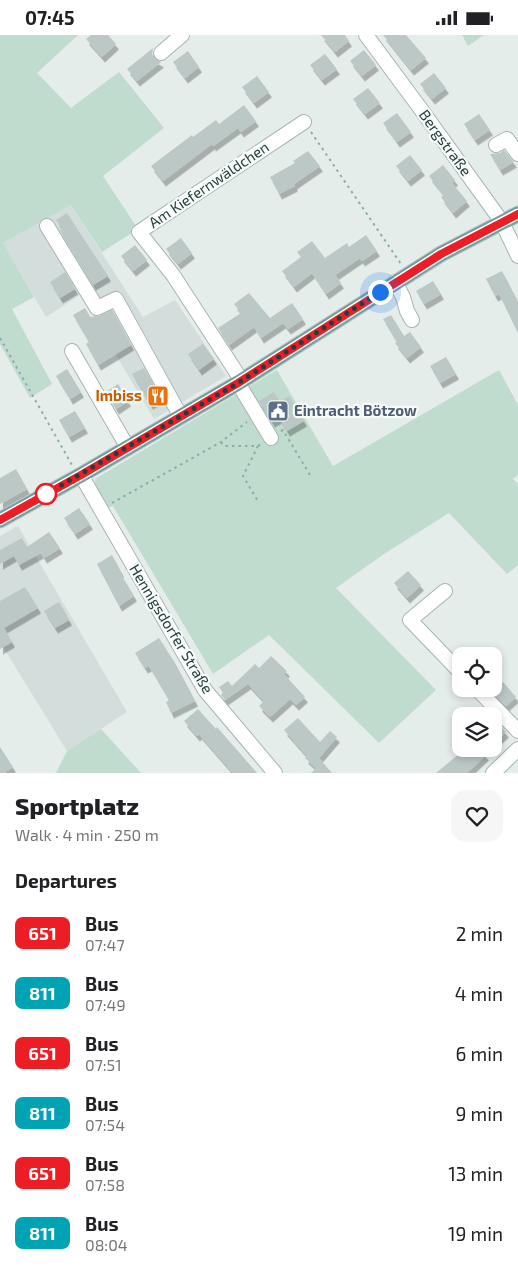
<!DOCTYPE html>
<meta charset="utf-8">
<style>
:root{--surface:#fff;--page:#f6f6f6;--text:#202124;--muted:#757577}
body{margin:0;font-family:"Exo 2",sans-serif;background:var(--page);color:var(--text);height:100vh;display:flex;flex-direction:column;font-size:19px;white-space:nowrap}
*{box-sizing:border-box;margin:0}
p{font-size:16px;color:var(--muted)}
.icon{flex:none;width:28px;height:28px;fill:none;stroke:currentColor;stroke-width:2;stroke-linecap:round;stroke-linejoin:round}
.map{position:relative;height:738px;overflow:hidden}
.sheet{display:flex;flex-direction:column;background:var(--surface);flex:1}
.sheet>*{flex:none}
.badge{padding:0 10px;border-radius:8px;font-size:18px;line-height:32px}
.fabs{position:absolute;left:452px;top:612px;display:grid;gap:10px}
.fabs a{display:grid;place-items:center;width:50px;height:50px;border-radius:10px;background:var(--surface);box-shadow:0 2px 8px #0003;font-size:25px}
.you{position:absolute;width:25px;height:25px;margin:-12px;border:4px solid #fff;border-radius:50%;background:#1a73e8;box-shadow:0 0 0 8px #1a73e833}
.map>.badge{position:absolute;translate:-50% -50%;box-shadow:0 0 0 2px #fff}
h2{padding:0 15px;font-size:19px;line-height:45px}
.round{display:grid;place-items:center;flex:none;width:52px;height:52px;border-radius:15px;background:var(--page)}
.summary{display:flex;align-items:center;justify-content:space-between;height:85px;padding:0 15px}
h1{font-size:24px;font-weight:800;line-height:38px}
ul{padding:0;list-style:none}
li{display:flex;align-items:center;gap:15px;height:60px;padding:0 15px}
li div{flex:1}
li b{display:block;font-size:19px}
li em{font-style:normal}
li .badge{min-width:55px;font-weight:700;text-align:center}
.status{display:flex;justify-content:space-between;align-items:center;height:35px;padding:0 25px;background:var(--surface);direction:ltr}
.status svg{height:14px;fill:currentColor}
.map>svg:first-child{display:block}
.built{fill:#d3dddb}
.green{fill:#c0dcce}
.building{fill:#bbc8c5;filter:url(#shadow)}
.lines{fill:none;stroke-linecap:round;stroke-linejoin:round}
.minor-casing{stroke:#a8b5b3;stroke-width:16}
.major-casing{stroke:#c2c9c9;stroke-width:17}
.path{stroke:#88aeab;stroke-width:2;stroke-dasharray:2.5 4;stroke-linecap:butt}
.minor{stroke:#fff;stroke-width:14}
.major{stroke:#6d9f9d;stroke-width:15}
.line-casing{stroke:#fff;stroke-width:11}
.line{stroke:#ed1d25;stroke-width:8}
.walk{stroke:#253e3d;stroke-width:5;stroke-dasharray:0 9}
.stop-dot{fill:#fff;stroke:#ed1d25;stroke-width:2.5}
.labels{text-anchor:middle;stroke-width:4.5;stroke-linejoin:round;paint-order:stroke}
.street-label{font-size:15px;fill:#253e3d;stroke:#f6faf9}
.food-label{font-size:15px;font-weight:bold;fill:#c56008;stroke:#f6faf9;text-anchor:end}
.service-label{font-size:15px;font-weight:bold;fill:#4e5e75;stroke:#f6faf9;text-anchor:start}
</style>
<div class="status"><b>07:45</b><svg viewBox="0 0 49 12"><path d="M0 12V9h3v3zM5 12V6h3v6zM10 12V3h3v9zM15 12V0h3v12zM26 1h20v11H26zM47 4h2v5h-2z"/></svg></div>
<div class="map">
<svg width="518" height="738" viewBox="0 0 518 738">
<defs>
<filter id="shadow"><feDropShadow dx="3" dy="5.5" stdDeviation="0" flood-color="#0004"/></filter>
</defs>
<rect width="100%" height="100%" fill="#e5edeb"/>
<g class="built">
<polygon points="71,170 143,282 175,265 226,341 154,384 80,260 46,282 3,208"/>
<polygon points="18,491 127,677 67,716 0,607 0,501"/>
</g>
<g class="green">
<polygon points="0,0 78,0 37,38 71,73 119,37 164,93 103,141 138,194 102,217 71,170 3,208 34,262 12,274 52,349 30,363 0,309"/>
<polygon points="462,0 484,0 468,11"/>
<polygon points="277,335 333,431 499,335 518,370 518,440 513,444 518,449 518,530 507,539 449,478 384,519 336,553 436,655 379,708 269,600 213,639 113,471 107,473 95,452 95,444"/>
<polygon points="101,694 141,738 56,738 67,716"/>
</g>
<g class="building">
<polygon points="91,0 108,0 116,9 102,22 86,4"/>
<polygon points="321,0 345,0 349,6 335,17"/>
<polygon points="383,0 406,0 426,23 411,35"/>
<polygon points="153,13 152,19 154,23 161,27 137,46 127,34"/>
<polygon points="364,15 376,30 362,41 350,26"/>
<polygon points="188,16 199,32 185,43 173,27"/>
<polygon points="325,19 337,34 322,45 310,30"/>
<polygon points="434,38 446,53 432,64 420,49"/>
<polygon points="257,41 269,57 254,68 242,52"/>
<polygon points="368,53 380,68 365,79 353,64"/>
<polygon points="244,70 256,86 241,97 238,93 213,111 212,109 163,146 151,131 192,100 193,102 216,85 219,89"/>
<polygon points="397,78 411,97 397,107 383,88"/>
<polygon points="479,79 490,95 475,105 464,89"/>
<polygon points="504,115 514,127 500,135 490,119 500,118"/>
<polygon points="308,116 320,131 294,149 295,151 279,159 270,142 295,128 293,126"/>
<polygon points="410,120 422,135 408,146 396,131"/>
<polygon points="443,130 455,145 452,148 467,166 453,178 441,162 444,160 429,141"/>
<polygon points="67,178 108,241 93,250 60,195 62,194 56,185"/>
<polygon points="366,200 377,216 362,226 360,223 335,240 341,248 326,259 312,238 294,252 282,236 301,222 297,217 312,206 325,223 347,208 349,212"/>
<polygon points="181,203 192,218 178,229 166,214"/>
<polygon points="135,210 147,225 133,236 121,221"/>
<polygon points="502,236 518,267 518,298 499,259 495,261 486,244"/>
<polygon points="65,237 75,254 60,263 50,247"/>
<polygon points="433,246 441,259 424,269 416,256"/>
<polygon points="249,258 270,283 292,268 303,284 288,294 283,288 261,303 254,292 229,310 218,293 241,278 234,269"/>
<polygon points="85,273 90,282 100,281 112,275 131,310 98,330 86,309 89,307 73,280"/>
<polygon points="391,280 404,301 410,297 421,312 407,323 395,308 397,307 383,284"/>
<polygon points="203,309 214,324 199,335 188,319"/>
<polygon points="446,322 456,339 440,348 430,331"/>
<polygon points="144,333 161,363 150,369 132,339"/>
<polygon points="67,334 81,357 70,364 56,341"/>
<polygon points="118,349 128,366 116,374 106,357"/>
<polygon points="274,357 280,367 289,361 304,386 287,396 279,383 272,387 259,366"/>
<polygon points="75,376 85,393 69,402 59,385"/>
<polygon points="16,434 27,454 0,469 0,443"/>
<polygon points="79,473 90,489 75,499 64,483"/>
<polygon points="49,497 60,513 44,523 41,518 19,530 14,521 0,529 0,515 22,503 27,512"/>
<polygon points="112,520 121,537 120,538 134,561 119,571 97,529"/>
<polygon points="408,536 421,550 407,563 394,548"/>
<polygon points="25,552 38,573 4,593 12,607 0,614 0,566"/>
<polygon points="59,567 69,585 55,593 44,576"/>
<polygon points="159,603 175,628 195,666 171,678 166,667 169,665 149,631 145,633 135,618"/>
<polygon points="271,621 287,636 284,639 305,662 296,670 290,664 270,682 259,671 264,666 248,649 225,665 221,660 223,658 219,652 228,646 232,651 255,629 259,633"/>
<polygon points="503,647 516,662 506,671 492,657"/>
<polygon points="198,674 216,694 217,692 257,738 233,738 199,699 197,701 184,686"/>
<polygon points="298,683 320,707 330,696 337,702 319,723 332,738 311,738 316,733 305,723 307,721 284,695"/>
<polygon points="494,684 506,697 494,708"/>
<polygon points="0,712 13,732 4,738 0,738"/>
<polygon points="465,714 480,714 486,720 467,738 436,738"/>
</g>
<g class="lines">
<g class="minor-casing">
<g id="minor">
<polyline points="366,0 420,73 502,187 518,221"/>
<polyline points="161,18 182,0"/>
<polyline points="496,110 507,104 518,119"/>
<polyline points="47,191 97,273 116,264 181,382"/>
<polyline points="395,247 403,262 407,276 412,285"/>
<polyline points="72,316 128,413"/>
<polyline points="242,346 173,240 139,197 304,87"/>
<polyline points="238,348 271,403"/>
<polyline points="81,440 205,655 275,738"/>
<polyline points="445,556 410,585 461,638"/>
<polyline points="477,654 518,696"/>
<polyline points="493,738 518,714"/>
</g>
</g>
<g class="major-casing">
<polyline id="major" points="0,485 81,440 238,348 441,219 518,179"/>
</g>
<g class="path">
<polyline points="311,97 401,229"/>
<polyline points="0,303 72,430"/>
<polyline points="281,396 283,395 310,440"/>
<polyline points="221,407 224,411 258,411 261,409"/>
<polyline points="258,411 243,441 259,468"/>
<polyline points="112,468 221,407 247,387"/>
</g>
<use href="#minor" class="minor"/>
<use href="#major" class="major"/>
</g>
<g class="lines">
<g class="line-casing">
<polyline id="line" points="0,485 81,440 238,348 441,219 518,179"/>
</g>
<use href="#line" class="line"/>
<polyline class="walk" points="46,459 238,348 380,257"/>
</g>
<defs>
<g id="restaurant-square" transform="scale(1.125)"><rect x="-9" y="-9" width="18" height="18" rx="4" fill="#e8710a" stroke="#f6faf9"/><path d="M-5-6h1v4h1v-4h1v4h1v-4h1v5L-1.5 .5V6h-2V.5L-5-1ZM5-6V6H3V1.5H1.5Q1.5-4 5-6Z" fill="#fff"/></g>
<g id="civic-square" transform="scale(1.125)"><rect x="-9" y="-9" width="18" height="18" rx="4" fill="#5c6f8a" stroke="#f6faf9"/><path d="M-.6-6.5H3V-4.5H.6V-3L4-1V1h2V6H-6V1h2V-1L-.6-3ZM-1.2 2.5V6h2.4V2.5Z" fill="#fff"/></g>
</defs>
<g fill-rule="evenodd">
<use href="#restaurant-square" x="158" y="361"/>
<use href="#civic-square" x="278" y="376"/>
</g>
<circle class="stop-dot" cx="46" cy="459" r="10"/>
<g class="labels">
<g class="street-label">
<text transform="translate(445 108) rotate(54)" y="5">Bergstraße</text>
<text transform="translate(209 150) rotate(-34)" y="5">Am Kiefernwäldchen</text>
<text transform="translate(171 594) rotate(59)" y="5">Hennigsdorfer Straße</text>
</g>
<g class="food-label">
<text x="142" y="366">Imbiss</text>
</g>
<g class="service-label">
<text x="294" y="381">Eintracht Bötzow</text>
</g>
</g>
</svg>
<div class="fabs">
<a><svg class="icon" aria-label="locate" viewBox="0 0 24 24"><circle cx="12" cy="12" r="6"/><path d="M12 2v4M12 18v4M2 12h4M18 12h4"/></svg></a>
<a><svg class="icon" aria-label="layers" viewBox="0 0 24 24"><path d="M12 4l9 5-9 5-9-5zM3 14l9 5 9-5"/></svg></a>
</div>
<div class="you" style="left:380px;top:257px"></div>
</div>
<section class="sheet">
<div class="summary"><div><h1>Sportplatz</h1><p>Walk · 4 min · 250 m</p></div><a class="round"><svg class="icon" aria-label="heart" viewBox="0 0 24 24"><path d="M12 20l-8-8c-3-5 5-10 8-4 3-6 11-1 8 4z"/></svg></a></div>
<h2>Departures</h2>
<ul>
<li><span class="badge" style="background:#ed1d25;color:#fff">651</span><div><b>Bus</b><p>07:47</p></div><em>2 min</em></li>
<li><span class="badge" style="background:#00a3b4;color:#fff">811</span><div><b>Bus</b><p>07:49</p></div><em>4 min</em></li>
<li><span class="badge" style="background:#ed1d25;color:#fff">651</span><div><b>Bus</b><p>07:51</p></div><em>6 min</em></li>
<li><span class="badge" style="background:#00a3b4;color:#fff">811</span><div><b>Bus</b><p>07:54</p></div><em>9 min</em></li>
<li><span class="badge" style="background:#ed1d25;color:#fff">651</span><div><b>Bus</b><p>07:58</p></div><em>13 min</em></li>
<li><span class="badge" style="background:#00a3b4;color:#fff">811</span><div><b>Bus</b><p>08:04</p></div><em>19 min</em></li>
</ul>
</section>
